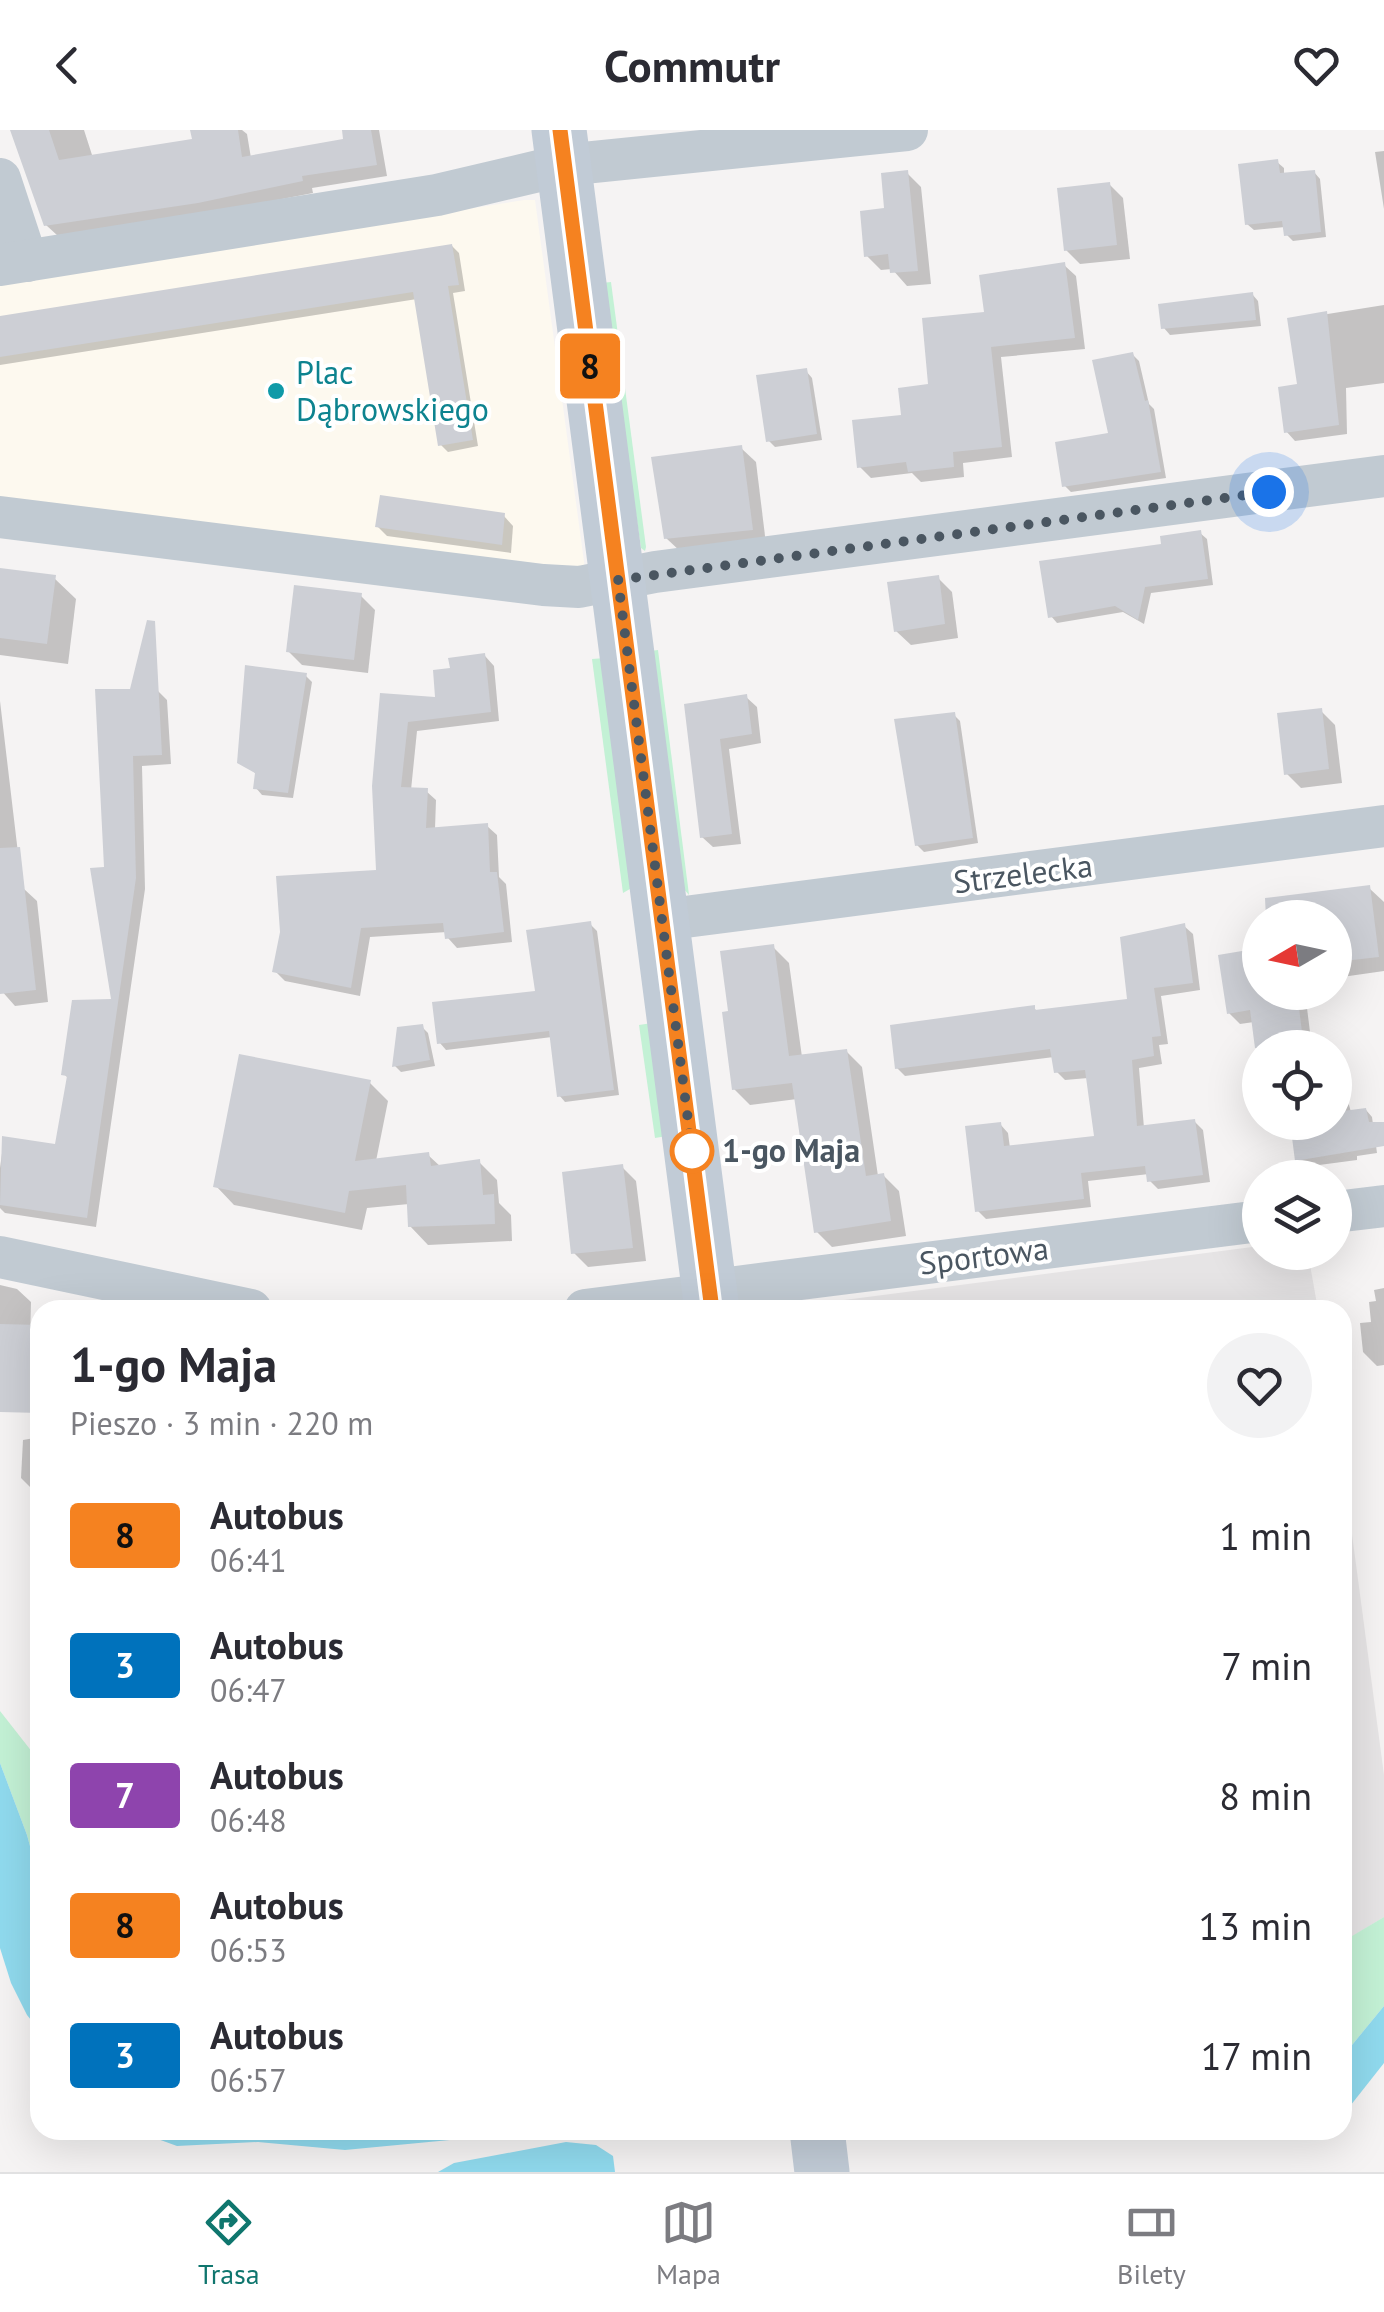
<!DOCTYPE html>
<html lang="pl">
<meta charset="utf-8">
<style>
:root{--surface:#fff;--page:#f2f2f3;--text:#2b2b33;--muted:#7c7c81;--line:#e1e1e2;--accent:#0f766e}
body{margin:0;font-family:"PT Sans",sans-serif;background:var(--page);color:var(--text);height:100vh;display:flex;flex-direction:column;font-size:38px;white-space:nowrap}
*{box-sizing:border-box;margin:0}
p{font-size:32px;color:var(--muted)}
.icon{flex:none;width:55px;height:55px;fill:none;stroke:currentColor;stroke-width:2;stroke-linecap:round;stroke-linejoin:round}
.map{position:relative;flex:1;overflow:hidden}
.sheet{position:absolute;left:30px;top:1170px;width:1322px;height:840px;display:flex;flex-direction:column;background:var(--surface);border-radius:30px;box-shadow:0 10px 40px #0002}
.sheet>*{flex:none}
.badge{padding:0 20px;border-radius:8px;font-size:35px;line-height:65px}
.needle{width:65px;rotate:261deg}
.fabs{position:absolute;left:1242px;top:770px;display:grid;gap:20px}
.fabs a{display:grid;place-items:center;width:110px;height:110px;border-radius:50%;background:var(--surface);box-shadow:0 10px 40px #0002;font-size:50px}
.you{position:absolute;width:50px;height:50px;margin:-25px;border:8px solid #fff;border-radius:50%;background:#1a73e8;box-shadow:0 0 0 15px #1a73e833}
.map>.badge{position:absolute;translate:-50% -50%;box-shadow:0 0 0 5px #fff}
.round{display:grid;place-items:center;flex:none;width:105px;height:105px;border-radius:52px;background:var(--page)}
.overview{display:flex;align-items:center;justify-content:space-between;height:170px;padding:0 40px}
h1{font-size:48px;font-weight:600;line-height:75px}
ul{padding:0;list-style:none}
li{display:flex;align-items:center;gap:30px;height:130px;padding:0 40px}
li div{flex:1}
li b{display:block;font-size:38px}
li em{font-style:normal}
li .badge{min-width:110px;font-weight:700;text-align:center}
header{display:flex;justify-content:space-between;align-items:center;height:130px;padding:0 40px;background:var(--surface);font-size:45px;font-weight:600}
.dock{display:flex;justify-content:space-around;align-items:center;height:140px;border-top:2px solid var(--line);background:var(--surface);font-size:28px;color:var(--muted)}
.dock a{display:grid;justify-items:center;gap:5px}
.dock .on{color:var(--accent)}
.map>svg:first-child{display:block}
.commercial{fill:#fdf9ef}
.education{fill:#e6e4e5}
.green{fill:#c3f1d5}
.water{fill:#90daee}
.shadow{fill:#0003}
.building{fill:#cdcfd5}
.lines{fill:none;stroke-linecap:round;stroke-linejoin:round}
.minor{stroke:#c1cad2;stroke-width:42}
.secondary{stroke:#c1cbd6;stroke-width:55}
.line-casing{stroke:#fff;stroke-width:22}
.line{stroke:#f58220;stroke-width:15}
.walk{stroke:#4a5661;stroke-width:10;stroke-dasharray:0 18}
.culture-dot{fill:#0f9aa8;stroke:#fff;stroke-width:4}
.stop-dot{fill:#fff;stroke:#f58220;stroke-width:5}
.labels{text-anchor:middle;stroke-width:8;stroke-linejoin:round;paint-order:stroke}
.culture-label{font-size:32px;fill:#0d838f;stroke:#fff;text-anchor:start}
.street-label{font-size:32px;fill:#4a5661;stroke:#fff}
.stop-label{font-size:32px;font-weight:bold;fill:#4a5661;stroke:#fff;text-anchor:start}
</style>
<header><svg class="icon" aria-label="back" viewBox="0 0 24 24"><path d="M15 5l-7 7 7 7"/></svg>Commutr<svg class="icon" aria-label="heart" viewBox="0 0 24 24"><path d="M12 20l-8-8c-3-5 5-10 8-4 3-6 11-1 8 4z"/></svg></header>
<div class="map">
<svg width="1384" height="2042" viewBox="0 0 1384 2042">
<rect width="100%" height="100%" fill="#f5f3f3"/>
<polygon class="commercial" points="524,70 535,70 585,439 0,370 0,154"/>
<g class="education">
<polygon points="1260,1116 1260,1122 1308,1123 1318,1180 767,1180"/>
<polygon points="1342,1329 1384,1645 1384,1787 1343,1812"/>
</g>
<g class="green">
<polygon points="611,152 646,417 645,421 641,418 602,153"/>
<polygon points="658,520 689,765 683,758 650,521"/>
<polygon points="605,528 635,756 623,763 592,529"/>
<polygon points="652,893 667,1006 655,1008 639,895"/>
<polygon points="0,1581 40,1632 40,1753 27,1705 0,1633"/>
<polygon points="1384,1787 1384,1876 1343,1926 1342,1812"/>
</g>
<g class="water">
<polygon points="0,1633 27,1705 40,1753 40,1901 27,1885 11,1853 0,1818"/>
<polygon points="1384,1876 1384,1933 1343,1985 1343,1926"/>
<polygon points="148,2000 553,2000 345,2020 258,2012 177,2016 155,2008"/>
<polygon points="566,2012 596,2015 613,2026 615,2042 438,2042 454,2033"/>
</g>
<g class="shadow">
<polygon points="13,0 84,0 93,28 194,11 193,0 242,0 247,4 251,28 346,11 344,0 379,0 387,46 312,58 313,63 211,83 58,106 46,95"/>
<polygon points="1384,21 1384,79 1375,22"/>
<polygon points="1277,32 1284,38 1284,45 1314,42 1320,49 1326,107 1293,111 1286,104 1285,97 1254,100 1247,94"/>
<polygon points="907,43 921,57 931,154 907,156 892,139 881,140 867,126"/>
<polygon points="1109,54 1123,68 1130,129 1080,134 1066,120"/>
<polygon points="452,116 459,123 465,161 453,163 478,316 448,322 441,315 417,169 0,235 0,189"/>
<polygon points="1064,135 1076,146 1085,219 1001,227 1012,327 963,333 964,347 921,352 912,343 871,348 860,337 930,257 987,185"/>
<polygon points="1252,164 1258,171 1261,196 1170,205 1164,198"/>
<polygon points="1384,175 1384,253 1346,258 1347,304 1295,311 1286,301 1300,256 1290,190"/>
<polygon points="1132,224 1139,231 1149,274 1154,279 1166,348 1071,362 1065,356 1111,306"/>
<polygon points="806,241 812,248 822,310 775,317 768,310"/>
<polygon points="741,318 756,332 766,414 681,422 666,408"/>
<polygon points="504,386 513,396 511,423 387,406 377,396"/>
<polygon points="1200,403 1207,409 1213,455 1151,463 1144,494 1123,482 1057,493 1051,486 1164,417"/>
<polygon points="0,441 54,448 76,469 68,534 0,525"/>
<polygon points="938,448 952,462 958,508 911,515 896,501"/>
<polygon points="361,466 375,480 368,543 302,535 288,521"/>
<polygon points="485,526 494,536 499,591 417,601 411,660 426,661 436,670 435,699 487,696 497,705 499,747 506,754 512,812 457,818 448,808 447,802 370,807 360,866 285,851 275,841 379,742 382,566 438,570 453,541"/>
<polygon points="306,546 312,552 293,668 262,665 256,658 258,645 240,632"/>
<polygon points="157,560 167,570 171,634 142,636 145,759 96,1097 5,1083 0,1078 0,1038 4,1009 57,1017 69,949 64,944 113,871 98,561"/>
<polygon points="746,567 757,577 761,613 729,619 741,714 713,717 702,707 687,576"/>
<polygon points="0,571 20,740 24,759 37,771 48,872 15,876 0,859"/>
<polygon points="1321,581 1335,595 1342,653 1301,658 1286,643"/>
<polygon points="954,585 960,591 978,713 924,722 917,715"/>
<polygon points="1369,758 1384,772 1384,841 1335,848 1335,788"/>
<polygon points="590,794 597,801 619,965 565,972 559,965 552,907 446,920 440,913 538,863"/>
<polygon points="1184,796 1193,804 1200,860 1161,866 1168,914 1159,915 1162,934 1139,938 1144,998 1194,991 1203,1000 1210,1052 1158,1059 1150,1051 1149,1044 1088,1051 1091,1077 986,1089 978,1081 1000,994 1008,1003 1010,1018 1097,1008 1088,948 1065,950 1057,942 1054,927 905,946 897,938 1034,878 1038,882 1130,871"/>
<polygon points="773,817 789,833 802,927 846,921 862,937 878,1046 884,1046 899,1061 906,1106 832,1117 817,1102 797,969 750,975 734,959 731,883"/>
<polygon points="1260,821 1260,862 1305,862 1312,918 1260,918 1260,933 1254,892 1240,894 1229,883"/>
<polygon points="422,897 428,903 435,936 401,942 395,936"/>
<polygon points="370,953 388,971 376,1031 428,1025 441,1037 479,1032 497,1050 499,1073 511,1085 512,1111 428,1115 410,1096 409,1074 367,1078 362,1100 234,1075 216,1056"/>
<polygon points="1343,968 1349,975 1351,982 1366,980 1372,987 1377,1023 1357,1026 1357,1030 1304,1037 1298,1030 1335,992 1335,969"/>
<polygon points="622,1037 636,1051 646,1131 588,1137 574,1123"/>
<polygon points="0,1155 17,1159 31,1172 30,1212 40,1215 40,1279 0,1279"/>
<polygon points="1384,1158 1384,1235 1377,1236 1363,1222 1360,1193 1371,1192 1369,1172 1376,1171 1374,1160"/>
<polygon points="40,1307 40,1367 21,1348 23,1310"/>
<polygon points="40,1436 40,1463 36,1459"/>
</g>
<g class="building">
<polygon points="10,0 49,0 59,30 192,9 190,0 238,0 242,27 343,9 342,0 371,0 377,35 302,46 303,51 198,73 44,96"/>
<polygon points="1278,29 1280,43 1315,40 1321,102 1284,106 1282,91 1245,95 1238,34"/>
<polygon points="908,40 918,141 890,143 888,124 864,127 860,81 884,78 881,43"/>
<polygon points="1110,52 1117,115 1064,121 1057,58"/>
<polygon points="452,114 459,155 448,156 473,310 438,316 413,162 0,227 0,186"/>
<polygon points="1065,132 1075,208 991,217 1002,317 953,322 954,337 908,342 906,332 857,338 852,290 901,285 898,258 928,254 922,188 984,182 979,145"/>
<polygon points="1253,162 1256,190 1161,199 1158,174"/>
<polygon points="1327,181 1339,295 1284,303 1278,257 1297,254 1287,188"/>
<polygon points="1133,222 1145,271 1148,270 1161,342 1062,357 1055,312 1108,303 1092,230"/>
<polygon points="807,238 817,304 766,312 756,245"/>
<polygon points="742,315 753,400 664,409 651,327"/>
<polygon points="380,365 505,383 502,415 375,397"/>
<polygon points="1201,400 1208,449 1145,457 1138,490 1115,476 1048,488 1039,431 1161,414 1160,406"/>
<polygon points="0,438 56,445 47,514 0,508"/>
<polygon points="939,445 945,494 894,502 887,452"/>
<polygon points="294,455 362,463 354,530 286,522"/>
<polygon points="147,490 155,491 162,625 133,626 136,748 87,1088 0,1075 2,1006 55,1014 67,946 61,945 72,870 111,869 90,738 104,737 95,559 130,559"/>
<polygon points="485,523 491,582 408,592 401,657 428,658 426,698 488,693 490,742 497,742 504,802 445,809 443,793 361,798 351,858 272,842 280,802 276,746 376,740 372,656 380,563 435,567 433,540 450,538 448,528"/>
<polygon points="245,535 307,543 288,663 253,659 255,643 237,633"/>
<polygon points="747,564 752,604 720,609 732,704 700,708 684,574"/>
<polygon points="1322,578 1329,639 1284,645 1277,583"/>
<polygon points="955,582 973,708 915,716 894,589"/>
<polygon points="20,717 36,860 0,864 0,718"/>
<polygon points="1370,755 1379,827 1335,832 1335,788 1266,788 1265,768"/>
<polygon points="591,791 614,960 557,967 549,901 437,914 432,872 535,861 526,800"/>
<polygon points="1185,793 1193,853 1154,858 1161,906 1152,907 1154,926 1132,930 1137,996 1195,989 1203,1045 1147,1052 1145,1036 1081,1043 1084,1069 975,1082 965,996 1001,992 1004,1016 1094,1006 1085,940 1054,943 1050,919 895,939 890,895 1035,875 1035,880 1127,869 1120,807"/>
<polygon points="774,814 789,926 847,919 866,1046 884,1043 891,1091 814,1103 792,953 732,960 722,882 728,881 720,821"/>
<polygon points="1260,818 1260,862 1297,862 1304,918 1255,918 1250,880 1227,884 1218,825"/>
<polygon points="423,894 430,930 392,937 397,897"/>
<polygon points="239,924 371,950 355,1031 429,1022 431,1036 480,1029 483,1065 494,1064 495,1094 408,1097 406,1055 349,1061 345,1083 213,1057"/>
<polygon points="1366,978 1369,992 1384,992 1384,1016 1295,1031 1290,992 1335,992 1335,982"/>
<polygon points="623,1034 633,1118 571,1124 562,1042"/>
<polygon points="0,1194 40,1195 40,1283 0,1282"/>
</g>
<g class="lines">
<g class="minor">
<polyline points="0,49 27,131"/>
<polyline points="0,135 437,65 564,35 907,0"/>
<polyline points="0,387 543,455 579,457 655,442 1384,346"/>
<polyline points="662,790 1384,696"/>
<polyline points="1335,1082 1384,1076"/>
<polyline points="0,1127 251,1180"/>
<polyline points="585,1180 710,1164 736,1157 1260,1091"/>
</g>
<g class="secondary">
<polyline points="559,0 712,1180"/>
<polyline points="817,2000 822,2042"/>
</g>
</g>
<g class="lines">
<g class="line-casing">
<polyline id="line" points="560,0 712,1180"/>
</g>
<use href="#line" class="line"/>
<polyline class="walk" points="692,1021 618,450 1269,362"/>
</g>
<circle class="culture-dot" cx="276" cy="261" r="10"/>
<circle class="stop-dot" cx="692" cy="1021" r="20"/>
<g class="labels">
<g class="culture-label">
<text x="296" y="254">Plac<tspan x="296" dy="37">Dąbrowskiego</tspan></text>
</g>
<g class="street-label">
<text transform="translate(1023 744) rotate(-7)" y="11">Strzelecka</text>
<text transform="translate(984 1126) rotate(-7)" y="11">Sportowa</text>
</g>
<g class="stop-label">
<text x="722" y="1032">1-go Maja</text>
</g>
</g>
</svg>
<div class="fabs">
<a><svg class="needle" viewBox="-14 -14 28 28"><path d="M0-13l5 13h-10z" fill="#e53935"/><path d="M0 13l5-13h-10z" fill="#7c7c81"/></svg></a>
<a><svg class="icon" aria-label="locate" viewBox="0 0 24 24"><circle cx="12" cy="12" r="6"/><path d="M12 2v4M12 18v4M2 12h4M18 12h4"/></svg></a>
<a><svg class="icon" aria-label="layers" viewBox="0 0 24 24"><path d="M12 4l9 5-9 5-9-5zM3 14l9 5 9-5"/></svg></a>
</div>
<div class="you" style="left:1269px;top:362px"></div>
<b class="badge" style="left:590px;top:236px;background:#f58220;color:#111">8</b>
<section class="sheet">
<div class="overview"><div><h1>1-go Maja</h1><p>Pieszo · 3 min · 220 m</p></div><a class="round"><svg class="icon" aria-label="heart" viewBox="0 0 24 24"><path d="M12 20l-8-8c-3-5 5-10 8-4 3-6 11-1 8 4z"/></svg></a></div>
<ul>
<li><span class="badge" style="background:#f58220;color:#111">8</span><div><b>Autobus</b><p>06:41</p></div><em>1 min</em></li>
<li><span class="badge" style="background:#0072bc;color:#fff">3</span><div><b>Autobus</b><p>06:47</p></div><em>7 min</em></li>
<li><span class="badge" style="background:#8e44ad;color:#fff">7</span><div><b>Autobus</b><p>06:48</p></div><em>8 min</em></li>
<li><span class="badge" style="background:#f58220;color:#111">8</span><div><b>Autobus</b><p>06:53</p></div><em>13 min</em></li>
<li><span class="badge" style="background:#0072bc;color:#fff">3</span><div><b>Autobus</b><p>06:57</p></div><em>17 min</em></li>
</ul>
</section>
</div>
<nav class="dock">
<a class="on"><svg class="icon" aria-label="directions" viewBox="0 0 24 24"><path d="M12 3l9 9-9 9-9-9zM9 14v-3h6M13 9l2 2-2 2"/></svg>Trasa</a>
<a><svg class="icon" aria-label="map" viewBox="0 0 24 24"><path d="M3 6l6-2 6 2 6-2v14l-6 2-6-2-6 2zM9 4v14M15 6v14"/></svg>Mapa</a>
<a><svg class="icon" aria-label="tickets" viewBox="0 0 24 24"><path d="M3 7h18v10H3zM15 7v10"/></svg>Bilety</a>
</nav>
